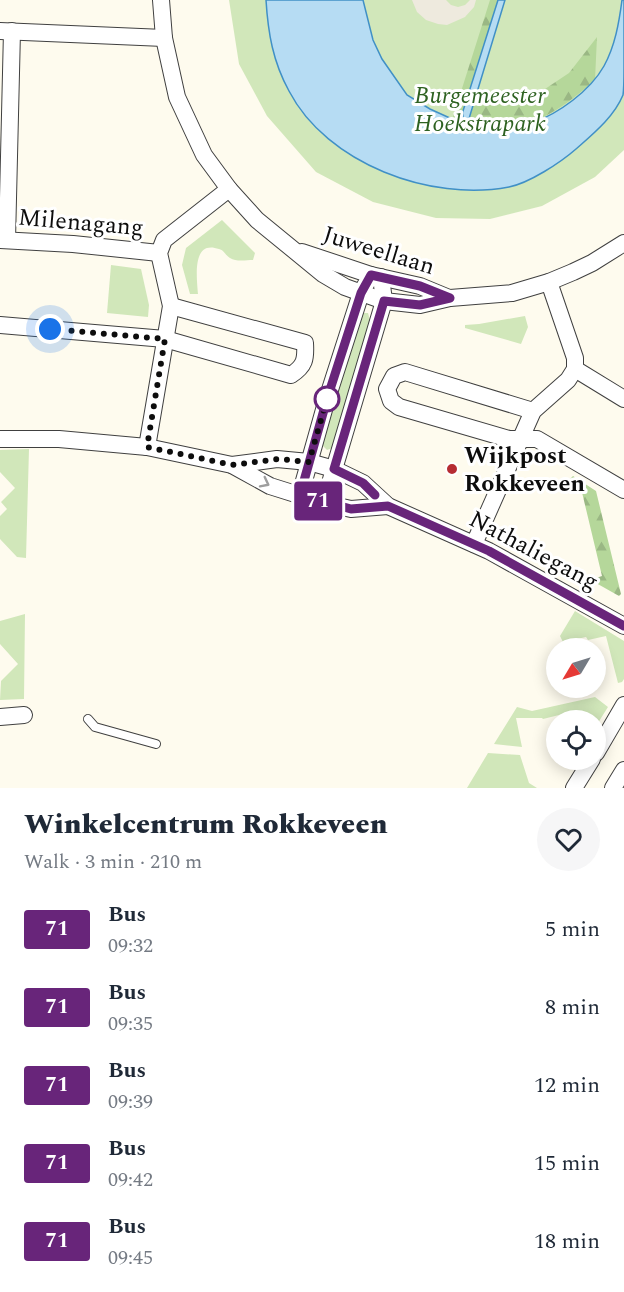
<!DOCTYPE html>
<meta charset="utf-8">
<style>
:root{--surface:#fff;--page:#f6f6f7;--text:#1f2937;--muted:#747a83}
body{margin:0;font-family:Spectral,serif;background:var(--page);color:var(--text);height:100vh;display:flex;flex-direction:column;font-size:22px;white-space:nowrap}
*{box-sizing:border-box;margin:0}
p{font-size:20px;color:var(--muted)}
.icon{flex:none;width:33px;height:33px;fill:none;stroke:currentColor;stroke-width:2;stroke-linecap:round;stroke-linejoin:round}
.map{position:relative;height:788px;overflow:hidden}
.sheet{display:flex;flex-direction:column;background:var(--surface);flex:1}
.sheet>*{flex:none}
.badge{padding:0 12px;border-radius:4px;font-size:21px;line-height:39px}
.needle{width:39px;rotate:232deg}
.controls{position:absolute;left:546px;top:638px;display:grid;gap:12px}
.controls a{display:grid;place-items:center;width:60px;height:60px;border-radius:50%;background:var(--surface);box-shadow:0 3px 15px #0003;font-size:30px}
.you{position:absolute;width:30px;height:30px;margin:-15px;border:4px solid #fff;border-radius:50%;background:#1a73e8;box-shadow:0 0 0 9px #1a73e833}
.map>.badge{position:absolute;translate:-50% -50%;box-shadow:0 0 0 3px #fff}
.round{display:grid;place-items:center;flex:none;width:63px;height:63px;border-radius:32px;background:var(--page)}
.head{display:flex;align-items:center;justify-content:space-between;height:102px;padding:0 24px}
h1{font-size:28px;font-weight:800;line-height:45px}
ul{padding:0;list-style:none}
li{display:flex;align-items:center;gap:18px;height:78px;padding:0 24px}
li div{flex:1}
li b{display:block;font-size:22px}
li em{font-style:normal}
li .badge{min-width:66px;font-weight:700;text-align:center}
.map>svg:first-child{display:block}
.grass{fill:#d1e7ba}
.forest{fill:url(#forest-firs)}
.plaza{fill:#eeeade}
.water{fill:#b6dcf3;stroke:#4090c6;stroke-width:1.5}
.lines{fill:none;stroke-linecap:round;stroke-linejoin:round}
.lane-casing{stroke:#404040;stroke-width:10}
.street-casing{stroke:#404040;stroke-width:18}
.lane{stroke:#fff;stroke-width:8}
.street{stroke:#fff;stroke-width:16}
.oneway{stroke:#9e9e9e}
.line-casing{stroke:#fff;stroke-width:14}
.line{stroke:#68257a;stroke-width:9}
.walk{stroke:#0d0d0d;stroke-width:6;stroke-dasharray:0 10.8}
.stop-dot{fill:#fff;stroke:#68257a;stroke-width:3}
.poi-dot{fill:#b62c32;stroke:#fff;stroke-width:2}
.labels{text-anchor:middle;stroke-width:6;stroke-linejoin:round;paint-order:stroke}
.park-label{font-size:24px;font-style:italic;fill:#2e6221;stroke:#fff}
.street-label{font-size:24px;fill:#0d0d0d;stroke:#fff}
.poi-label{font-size:24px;font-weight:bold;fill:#0d0d0d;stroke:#fff;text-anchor:start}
</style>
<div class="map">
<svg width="624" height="788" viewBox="0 0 624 788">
<defs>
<pattern id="forest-firs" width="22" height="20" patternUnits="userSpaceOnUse" patternTransform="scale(1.5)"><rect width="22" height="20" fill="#b5d79a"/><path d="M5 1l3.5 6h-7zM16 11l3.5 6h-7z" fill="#9ab784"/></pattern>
</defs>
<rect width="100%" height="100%" fill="#fefbee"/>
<g class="grass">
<polygon points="229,0 624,0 624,150 595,177 542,206 490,219 436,218 373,202 316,172 267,116 239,64"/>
<path d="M 222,220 L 255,253 L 253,260 C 246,260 236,262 230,258 C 225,255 224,250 219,249 C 191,239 197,279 198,294 L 190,294 L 182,265 L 186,248 Z"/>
<polygon points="111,265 141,269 149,305 148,317 107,313"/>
<polygon points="361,313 368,313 370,320 335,447 327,450 323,446 322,436"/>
<polygon points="525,316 528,327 521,344 465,328 465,325 479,324"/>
<polygon points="29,449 26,558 17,557 0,539 0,516 7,509 1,502 15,488 0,472 0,450"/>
<polygon points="575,611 624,641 624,679 622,682 618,683 606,636 588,640 586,637 563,642 560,636"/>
<polygon points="25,614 24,699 0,700 1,681 18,664 0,644 0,621"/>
<polygon points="595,697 608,707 596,726 596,720 569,720 567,713 543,719 542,718 516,718 522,747 494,744 517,707 532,711"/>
<polygon points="488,753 520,755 529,783 537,788 467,788"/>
</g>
<g class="forest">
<polygon points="490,0 498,0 463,111 463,120 452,120"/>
<path d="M 597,37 L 595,80 C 550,119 528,132 468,123 L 476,96 L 533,97 L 569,73 Z"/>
<polygon points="573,476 596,491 621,594 619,596 596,583 593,579 602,576 580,484 572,486 570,479"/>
</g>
<polygon class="plaza" points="412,0 446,0 451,5 458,7 465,5 470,0 476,0 474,7 465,17 447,25 438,24 426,20 417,12"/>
<path class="water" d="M 266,0 L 363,0 L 373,40 L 382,59 L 407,95 L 430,109 L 452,119 L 463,120 L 463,111 L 498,0 L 505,0 L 468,122 C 484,126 515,128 532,123 C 558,114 590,91 604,66 C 615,46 619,23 622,0 L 624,0 C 624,23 624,45 624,68 C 624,76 624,88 623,95 C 614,117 593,134 576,149 C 560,163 529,183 509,187 C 431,202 327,164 289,91 C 273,62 268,33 266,0 Z"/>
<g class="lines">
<g class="lane-casing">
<polyline id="lane" points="88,719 95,727 156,744"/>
</g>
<g class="street-casing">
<g id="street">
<polyline points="161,0 164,38 177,97 204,155 229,189 257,220 323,274 345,287 384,301 420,305 450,298 512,293 549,282 573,272 592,263 624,243"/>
<polyline points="0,31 164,38"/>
<polyline points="0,240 73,244 159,253"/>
<polyline points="7,240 12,31"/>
<polyline points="302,252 371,275 420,286 449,298"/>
<path d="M 0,325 L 165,339 L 291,375 C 305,366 306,359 305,343 L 171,306"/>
<polyline points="575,369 624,399"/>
<polyline points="533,411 405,372 394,376 387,389 391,401 399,407 509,439 537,439 624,490"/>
<polyline points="0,439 59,439 147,447 232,465 270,486 324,503 351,509 388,506"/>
<polyline points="147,447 171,306 159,253 164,240 229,189"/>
<polyline points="232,465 277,459 309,462 334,469 363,483 388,506 489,551 624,626"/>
<polyline points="300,495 327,399 361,293 371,275"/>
<polyline points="324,503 384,301 381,277"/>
<polyline points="474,544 533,411 568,380 575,369 575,358 549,282"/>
<polyline points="0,717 24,715"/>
<polyline points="596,753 624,705"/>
<polyline points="574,788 592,759"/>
<polyline points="613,788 624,770"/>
</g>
</g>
<use href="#lane" class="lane"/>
<use href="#street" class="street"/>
</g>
<defs><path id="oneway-chevron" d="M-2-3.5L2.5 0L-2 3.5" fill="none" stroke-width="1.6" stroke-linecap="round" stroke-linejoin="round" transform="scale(1.5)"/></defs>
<use class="oneway" href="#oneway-chevron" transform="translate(265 483) rotate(27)"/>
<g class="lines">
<g class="line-casing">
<polyline id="line" points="375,495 363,483 334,469 384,301 420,305 450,298 420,286 371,275 361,293 327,399 300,495 351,509 388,506 489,551 624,626"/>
</g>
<use href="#line" class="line"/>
<polyline class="walk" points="50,329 165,339 147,447 232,465 278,459 309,462 327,399"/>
</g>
<circle class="stop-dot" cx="327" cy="399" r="12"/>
<circle class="poi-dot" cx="452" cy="469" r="6"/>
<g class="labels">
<g class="park-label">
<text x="480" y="103">Burgemeester<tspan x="480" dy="28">Hoekstrapark</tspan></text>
</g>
<g class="street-label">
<text transform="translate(81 222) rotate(5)" y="8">Milenagang</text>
<text transform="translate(379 250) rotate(17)" y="8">Juweellaan</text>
<text transform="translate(534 550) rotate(28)" y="8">Nathaliegang</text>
</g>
<g class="poi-label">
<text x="464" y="463">Wijkpost<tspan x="464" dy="28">Rokkeveen</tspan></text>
</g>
</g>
</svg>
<div class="controls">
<a><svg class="needle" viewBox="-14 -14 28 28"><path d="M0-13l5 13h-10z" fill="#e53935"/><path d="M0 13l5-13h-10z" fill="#747a83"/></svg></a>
<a><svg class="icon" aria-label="locate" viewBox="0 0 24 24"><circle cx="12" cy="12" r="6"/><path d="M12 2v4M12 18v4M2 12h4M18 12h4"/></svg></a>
</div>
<div class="you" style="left:50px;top:329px"></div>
<b class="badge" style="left:318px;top:501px;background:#68257a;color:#fff">71</b>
</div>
<section class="sheet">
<div class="head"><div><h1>Winkelcentrum Rokkeveen</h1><p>Walk · 3 min · 210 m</p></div><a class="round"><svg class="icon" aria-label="heart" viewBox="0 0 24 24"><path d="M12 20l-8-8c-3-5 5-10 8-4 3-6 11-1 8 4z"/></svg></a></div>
<ul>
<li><span class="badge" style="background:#68257a;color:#fff">71</span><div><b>Bus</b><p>09:32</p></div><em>5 min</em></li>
<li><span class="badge" style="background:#68257a;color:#fff">71</span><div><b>Bus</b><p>09:35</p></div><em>8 min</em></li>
<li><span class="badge" style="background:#68257a;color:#fff">71</span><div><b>Bus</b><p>09:39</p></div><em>12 min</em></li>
<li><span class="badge" style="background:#68257a;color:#fff">71</span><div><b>Bus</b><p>09:42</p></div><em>15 min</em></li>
<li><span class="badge" style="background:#68257a;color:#fff">71</span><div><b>Bus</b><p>09:45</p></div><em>18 min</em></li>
</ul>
</section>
